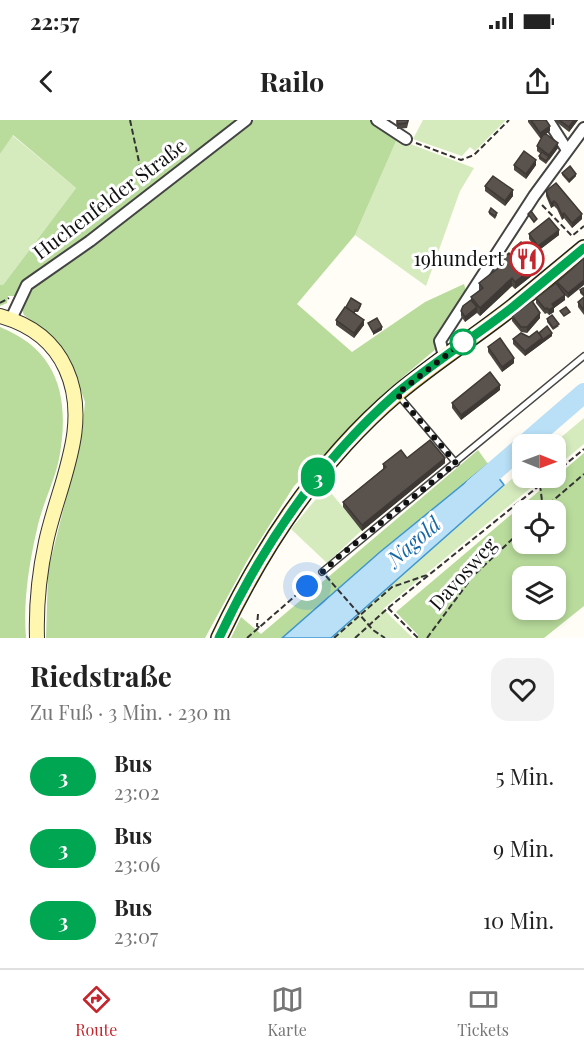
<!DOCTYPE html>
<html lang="de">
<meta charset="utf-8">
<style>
:root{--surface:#fff;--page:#f2f2f2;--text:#222;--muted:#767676;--line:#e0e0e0;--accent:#c4262e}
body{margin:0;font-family:"Playfair Display",serif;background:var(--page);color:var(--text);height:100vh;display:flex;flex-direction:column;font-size:22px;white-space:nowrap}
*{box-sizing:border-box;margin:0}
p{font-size:20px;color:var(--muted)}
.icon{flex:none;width:33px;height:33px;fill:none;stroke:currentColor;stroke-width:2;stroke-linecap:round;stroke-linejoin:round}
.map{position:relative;height:518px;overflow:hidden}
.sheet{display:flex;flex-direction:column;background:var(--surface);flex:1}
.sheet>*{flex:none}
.badge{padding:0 12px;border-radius:20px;font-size:21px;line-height:39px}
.needle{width:39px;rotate:91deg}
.tools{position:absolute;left:512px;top:314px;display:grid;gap:12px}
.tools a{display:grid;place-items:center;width:54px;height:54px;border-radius:12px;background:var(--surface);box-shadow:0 3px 9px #0003;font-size:30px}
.you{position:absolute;width:30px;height:30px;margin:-15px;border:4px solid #fff;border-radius:50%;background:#1a73e8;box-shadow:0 0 0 9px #1a73e833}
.map>.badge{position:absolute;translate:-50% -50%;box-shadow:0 0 0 3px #fff}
.round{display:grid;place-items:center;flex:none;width:63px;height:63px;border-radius:18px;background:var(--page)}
.summary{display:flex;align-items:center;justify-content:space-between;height:102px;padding:0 30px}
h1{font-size:28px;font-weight:700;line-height:45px}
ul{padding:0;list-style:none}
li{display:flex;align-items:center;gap:18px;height:72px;padding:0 30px}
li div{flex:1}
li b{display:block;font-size:22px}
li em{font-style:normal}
li .badge{min-width:66px;font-weight:700;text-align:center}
.status{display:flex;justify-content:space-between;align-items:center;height:42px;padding:0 30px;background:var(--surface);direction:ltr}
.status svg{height:16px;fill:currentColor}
header{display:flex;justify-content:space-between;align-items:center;height:78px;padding:0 30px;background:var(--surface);font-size:27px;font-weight:700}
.tab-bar{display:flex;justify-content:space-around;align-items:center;height:84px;border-top:2px solid var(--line);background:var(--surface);font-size:16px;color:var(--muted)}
.tab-bar a{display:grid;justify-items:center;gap:3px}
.tab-bar .current{color:var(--accent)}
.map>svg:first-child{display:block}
.green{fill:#d5ebbd}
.forest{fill:#b9dc9c;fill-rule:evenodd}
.water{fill:#b9e0f7;stroke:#3f96cf;stroke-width:1.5}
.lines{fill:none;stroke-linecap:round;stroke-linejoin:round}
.river{stroke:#b9e0f7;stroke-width:20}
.lane-casing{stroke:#444;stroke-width:8}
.street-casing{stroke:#444;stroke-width:14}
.secondary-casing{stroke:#333;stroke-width:16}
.primary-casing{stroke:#222;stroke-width:18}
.path{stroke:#333;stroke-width:2;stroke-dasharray:6 3;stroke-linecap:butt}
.lane{stroke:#fff;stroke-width:5}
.street{stroke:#fff;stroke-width:10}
.secondary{stroke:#fff6b0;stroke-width:14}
.primary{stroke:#f9d66b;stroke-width:15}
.path-bridge{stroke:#333;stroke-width:2;stroke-dasharray:6 3;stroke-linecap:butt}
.wall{fill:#4d4742}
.shaded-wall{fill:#3f3936}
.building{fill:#5a524d;stroke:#3f3936;stroke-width:1.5}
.line-casing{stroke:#fff;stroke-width:14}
.line{stroke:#00a651;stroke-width:9}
.walk{stroke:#111;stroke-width:6;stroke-dasharray:0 10.8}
.stop-dot{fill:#fff;stroke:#00a651;stroke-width:3}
.labels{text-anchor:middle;stroke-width:6;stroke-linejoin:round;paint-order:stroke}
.street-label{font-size:20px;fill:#111;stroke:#fff}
.poi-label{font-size:20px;fill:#111;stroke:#fff;text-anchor:end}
.water-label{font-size:21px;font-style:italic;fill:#1768a6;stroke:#fff}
</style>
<div class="status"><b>22:57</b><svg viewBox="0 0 49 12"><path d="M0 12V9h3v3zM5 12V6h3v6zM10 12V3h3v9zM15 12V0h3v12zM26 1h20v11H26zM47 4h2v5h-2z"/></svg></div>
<header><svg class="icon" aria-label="back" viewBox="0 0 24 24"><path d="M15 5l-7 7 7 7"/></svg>Railo<svg class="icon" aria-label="share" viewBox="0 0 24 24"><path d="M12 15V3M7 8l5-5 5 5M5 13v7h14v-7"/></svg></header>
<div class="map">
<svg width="584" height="518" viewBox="0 0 584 518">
<rect width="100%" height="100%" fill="#fffdf5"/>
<g class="green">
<polygon points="423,0 506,0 475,31 470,27 462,36 413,19"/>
<polygon points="12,15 76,68 3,165 0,165 0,34"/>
<polygon points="397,19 474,48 460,71 426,166 355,115"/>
<polygon points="584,298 584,324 555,348 553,324"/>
<polygon points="522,350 522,357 544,357 383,489 413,518 331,518"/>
<polygon points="326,367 362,410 327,443 291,409"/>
</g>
<g class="forest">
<polygon points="0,0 373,0 397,19 355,115 297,184 352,232 425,182 464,164 466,171 435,222 437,228 404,256 294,366 247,441 205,518 46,518 48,451 82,314 85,282 69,238 53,218 24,195 16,176 8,176 7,183 0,186 0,165 3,165 76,68 13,15 0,34"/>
<path d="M 0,207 C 60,231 70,280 59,339 C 54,363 42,385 37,409 C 29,444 23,482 26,518 L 0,518 Z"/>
<polygon points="478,330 488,344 380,432 282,518 231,518 241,497 261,514"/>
<path d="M 584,333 L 584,486 L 544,518 L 417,518 L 418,515 L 396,492 ZM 522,390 L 555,390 L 555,423 L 522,423 ZM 522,456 L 555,456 L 555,489 L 522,489 Z"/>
</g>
<polygon class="water" points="488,344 504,365 331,518 282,518 380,432"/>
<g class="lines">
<g class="river">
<polyline points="525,324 584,273"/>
<polyline points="474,368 522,327"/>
</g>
<g class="lane-casing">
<g id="lane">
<polyline points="399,276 456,343"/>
<polyline points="322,452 584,236"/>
</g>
</g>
<g class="street-casing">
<g id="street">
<polyline points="377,0 406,19"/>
<polyline points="548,0 567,30"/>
<polyline points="11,199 27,165 90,121 246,0"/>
<polyline points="444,236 440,221 534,76 584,8"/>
</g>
</g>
<g class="secondary-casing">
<path id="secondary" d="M 0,196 C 29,204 53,220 66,249 C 92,306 58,365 46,422 C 39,454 36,485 37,518"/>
</g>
<g class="primary-casing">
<path id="primary" d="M 219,518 C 262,427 320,339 398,273 C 435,242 476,216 514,186 C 537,167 561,147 584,128"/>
</g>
<g class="path">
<polyline points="130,0 144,65"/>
<polyline points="416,23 461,40 474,35 509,0"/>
<polyline points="542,85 572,116 584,106"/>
<polyline points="0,183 9,178"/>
<polyline points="555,353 584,329"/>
<polyline points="540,365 543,389"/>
<polyline points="542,390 584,354"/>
<polyline points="388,488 418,518"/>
<polyline points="258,494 257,506 260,508"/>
<polyline points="247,518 317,457"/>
<polyline points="334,518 392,467 427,455"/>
<polyline points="355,518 388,488 550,357"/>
<polyline points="427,518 473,456 522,410"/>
</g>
<use href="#lane" class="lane"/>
<use href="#street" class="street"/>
<use href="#secondary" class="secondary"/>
<use href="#primary" class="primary"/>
<polyline class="path-bridge" points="326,456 373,510 385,518"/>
</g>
<g class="wall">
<polygon points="397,0 409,0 407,8 397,9"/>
<polygon points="528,0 546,0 550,11 546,14 558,28 546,44 539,39 539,36 541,34 537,31 537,26 541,18 540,18 528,2"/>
<polygon points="555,0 578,0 569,12 555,1"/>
<polygon points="514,45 536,45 526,59 514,50"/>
<polygon points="562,53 576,56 569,63 562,55"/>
<polygon points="485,66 513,76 505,86 485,71"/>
<polygon points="546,71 582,99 572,108 564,98 562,100 557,89 554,86 551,88 546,76"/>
<polygon points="489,92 497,95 495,99 489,94"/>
<polygon points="529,114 559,115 538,131 529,119"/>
<polygon points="513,129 538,151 515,169 512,166 480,196 477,193 465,202 461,196 461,191 471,180 471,177 479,171 479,163 499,148 499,141 513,138"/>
<polygon points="584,138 568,178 565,175 565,180 554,188 554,192 549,195 547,193 545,194 536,183 536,178 557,165 557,162"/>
<polygon points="584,168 584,195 578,187 578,182 584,177 580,173 580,170"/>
<polygon points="361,186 358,192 355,192 355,193 364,205 354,218 336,205 336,200 346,187"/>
<polygon points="512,196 540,198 527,213 521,212 512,201"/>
<polygon points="547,199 559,206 553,210 547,202"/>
<polygon points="539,213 552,216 525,236 513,224 513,219 529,217"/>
<polygon points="488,227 514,243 502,252 488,232"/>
<polygon points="500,270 461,300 452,288 452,283"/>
<polygon points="407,338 445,343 362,411 343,387 343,382 383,349 383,344"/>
</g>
<g class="shaded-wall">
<polygon points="574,0 578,0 569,12 569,7"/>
<polygon points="550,6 550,11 540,18 540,13"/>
<polygon points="558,23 558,28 549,40 549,35"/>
<polygon points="536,40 536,45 526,59 526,54"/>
<polygon points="576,54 576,56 569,63 569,60"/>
<polygon points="513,70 513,76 505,86 505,81"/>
<polygon points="554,81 554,86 551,88 551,83"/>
<polygon points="564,93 564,98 562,100 562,95"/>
<polygon points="582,94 582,99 572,108 572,103"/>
<polygon points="559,110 559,115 538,131 538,126"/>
<polygon points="538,144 538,151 515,169 515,162"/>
<polygon points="512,158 512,166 480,196 480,188"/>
<polygon points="584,160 584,165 568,178 568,173"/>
<polygon points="565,175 565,180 554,188 554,192 549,195 549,190 552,184"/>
<polygon points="477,187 477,192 465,202 465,197"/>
<polygon points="540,193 540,198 527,213 527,207"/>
<polygon points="364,200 364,205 354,218 354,213"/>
<polygon points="382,207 382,210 373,215 373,212"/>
<polygon points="552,213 552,216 525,236 525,231 542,218"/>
<polygon points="514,238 514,243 502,252 502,247"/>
<polygon points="500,265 500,270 461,300 461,295"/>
<polygon points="445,338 445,343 362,411 362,405"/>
</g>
<g class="building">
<polygon points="397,0 408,0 407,3 397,4"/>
<polygon points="531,0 546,0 550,6 540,13"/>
<polygon points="559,0 574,0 569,7"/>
<polygon points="546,14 558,23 549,35 537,26 543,15"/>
<polygon points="524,31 536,40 526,54 514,45"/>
<polygon points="542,32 549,37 546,41 539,36"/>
<polygon points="570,46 576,54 569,60 562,53"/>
<polygon points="493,56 513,70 505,81 485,66"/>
<polygon points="556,63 582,94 572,103 564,93 562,95 557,84 554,81 551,83 546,71"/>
<polygon points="491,88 497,93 495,96 489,92"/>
<polygon points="531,91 537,99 534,102 528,94"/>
<polygon points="549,98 559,110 538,126 529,114"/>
<polygon points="521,122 538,144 515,162 512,158 480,188 471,177 483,168 479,163 502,145 499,141 509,133 513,138 517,135 513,129"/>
<polygon points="584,138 584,160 568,173 557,162"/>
<polygon points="556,163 565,175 552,184 554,187 549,190 547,188 545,189 536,178"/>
<polygon points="583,168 584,168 584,175 580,170"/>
<polygon points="584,177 584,190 578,182"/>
<polygon points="351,178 361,184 358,190 355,190 354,193 346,187"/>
<polygon points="471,180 477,187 465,197 461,191 463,186"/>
<polygon points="532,181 540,193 527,207 521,207 512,196"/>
<polygon points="345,187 364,200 354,213 336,200"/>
<polygon points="566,187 570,192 564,196 560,191"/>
<polygon points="552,195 559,204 553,208 547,199"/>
<polygon points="377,198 382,207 373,212 368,203"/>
<polygon points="547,206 552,213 542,220 542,218 539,213"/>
<polygon points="537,211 542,218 525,231 513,219 521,213 529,217"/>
<polygon points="500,218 514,238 502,247 488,227"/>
<polygon points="490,252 500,265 461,295 452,283"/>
<polygon points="430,320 445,338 362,405 343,382 386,347 383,344 401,330 407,338"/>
</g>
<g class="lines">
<g class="line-casing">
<path id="line" d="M 219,518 C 262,426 321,340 397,273 C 434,242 476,216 514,186 C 537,167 561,147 584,128"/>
</g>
<use href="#line" class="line"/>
<polyline class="walk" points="307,466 342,434 456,343 397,274 463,222"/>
</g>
<defs>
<g id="restaurant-ring" transform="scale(1.725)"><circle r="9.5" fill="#fff" stroke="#c4262e" stroke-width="1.5"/><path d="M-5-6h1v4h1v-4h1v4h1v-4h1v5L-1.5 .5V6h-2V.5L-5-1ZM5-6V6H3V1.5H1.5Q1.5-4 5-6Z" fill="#c4262e"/></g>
</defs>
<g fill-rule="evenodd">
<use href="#restaurant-ring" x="527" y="139"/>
</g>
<circle class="stop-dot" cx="463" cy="222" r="12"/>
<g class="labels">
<g class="street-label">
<text transform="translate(110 79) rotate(-37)" y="7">Huchenfelder Straße</text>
<text transform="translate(463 454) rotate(-48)" y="7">Davosweg</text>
</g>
<g class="poi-label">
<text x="504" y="146">19hundert</text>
</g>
<g class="water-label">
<text transform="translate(414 422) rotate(-41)" y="7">Nagold</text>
</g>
</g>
</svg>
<div class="tools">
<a><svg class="needle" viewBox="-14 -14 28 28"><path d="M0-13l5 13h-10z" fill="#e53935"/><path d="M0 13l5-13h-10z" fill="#767676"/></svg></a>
<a><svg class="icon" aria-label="locate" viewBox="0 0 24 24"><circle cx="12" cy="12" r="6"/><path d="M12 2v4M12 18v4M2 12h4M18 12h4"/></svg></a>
<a><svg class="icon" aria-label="layers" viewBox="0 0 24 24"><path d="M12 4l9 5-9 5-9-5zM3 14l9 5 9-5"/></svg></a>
</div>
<div class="you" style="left:307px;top:466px"></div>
<b class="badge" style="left:318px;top:357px;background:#00a651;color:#fff">3</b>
</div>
<section class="sheet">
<div class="summary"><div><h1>Riedstraße</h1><p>Zu Fuß · 3 Min. · 230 m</p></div><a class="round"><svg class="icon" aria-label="heart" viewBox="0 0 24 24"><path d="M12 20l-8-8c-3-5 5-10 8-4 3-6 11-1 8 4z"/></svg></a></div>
<ul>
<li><span class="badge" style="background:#00a651;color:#fff">3</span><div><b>Bus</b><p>23:02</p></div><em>5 Min.</em></li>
<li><span class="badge" style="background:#00a651;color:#fff">3</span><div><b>Bus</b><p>23:06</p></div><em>9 Min.</em></li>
<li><span class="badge" style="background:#00a651;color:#fff">3</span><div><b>Bus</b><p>23:07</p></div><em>10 Min.</em></li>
</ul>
</section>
<nav class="tab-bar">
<a class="current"><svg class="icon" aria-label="directions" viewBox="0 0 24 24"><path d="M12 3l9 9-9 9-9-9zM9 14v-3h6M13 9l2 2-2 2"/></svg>Route</a>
<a><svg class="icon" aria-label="map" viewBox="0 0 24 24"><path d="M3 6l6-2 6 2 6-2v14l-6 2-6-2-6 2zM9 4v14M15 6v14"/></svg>Karte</a>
<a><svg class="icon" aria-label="tickets" viewBox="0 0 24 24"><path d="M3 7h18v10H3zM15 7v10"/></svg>Tickets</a>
</nav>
